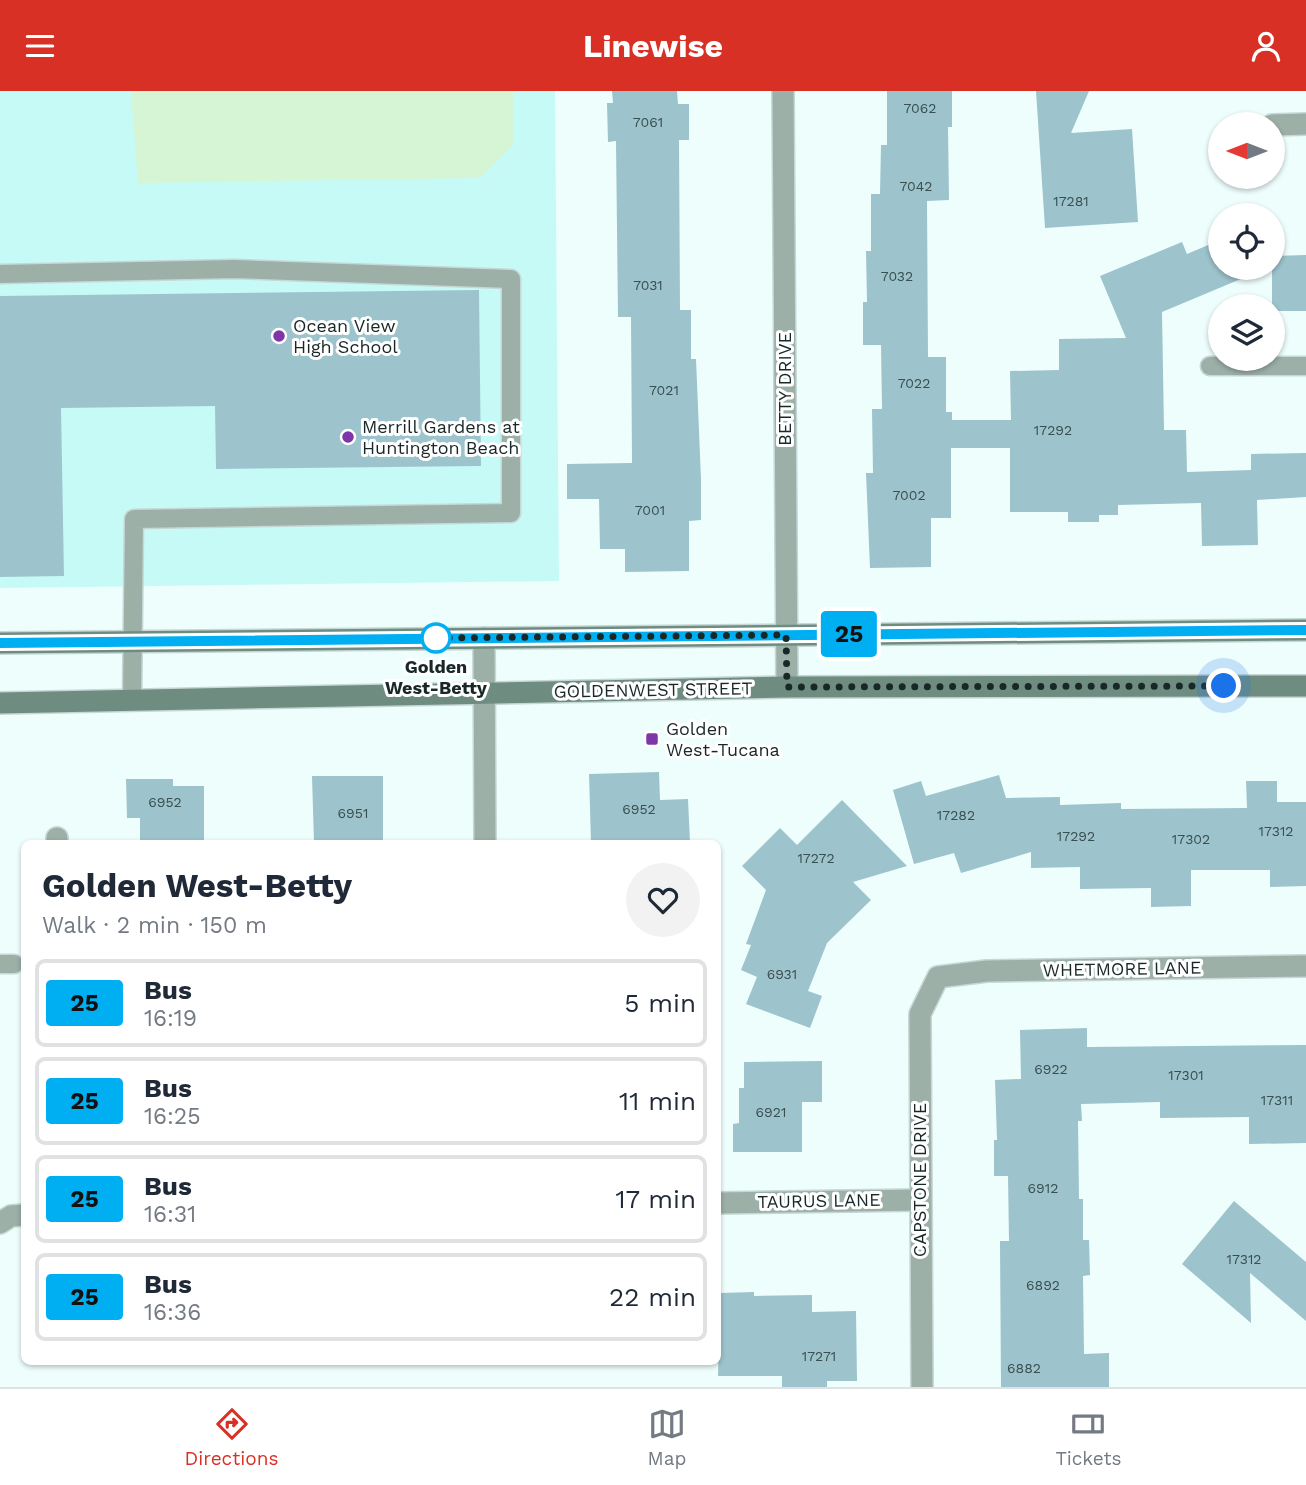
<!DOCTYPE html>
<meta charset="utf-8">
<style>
:root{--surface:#fff;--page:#f2f2f3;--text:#1f2937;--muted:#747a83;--line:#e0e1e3;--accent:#d93025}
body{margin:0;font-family:"Work Sans",sans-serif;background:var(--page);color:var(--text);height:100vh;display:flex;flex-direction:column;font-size:26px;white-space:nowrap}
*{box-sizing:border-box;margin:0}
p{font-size:23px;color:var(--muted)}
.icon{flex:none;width:38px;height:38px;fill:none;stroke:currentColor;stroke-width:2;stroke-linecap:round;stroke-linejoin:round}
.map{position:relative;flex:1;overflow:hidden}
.sheet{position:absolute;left:21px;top:749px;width:700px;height:525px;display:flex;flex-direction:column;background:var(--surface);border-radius:10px;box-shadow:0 2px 5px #0004}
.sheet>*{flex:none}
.badge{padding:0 14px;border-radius:5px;font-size:24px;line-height:46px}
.needle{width:46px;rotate:270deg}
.fabs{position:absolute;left:1208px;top:21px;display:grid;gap:14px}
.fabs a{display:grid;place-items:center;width:77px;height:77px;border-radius:50%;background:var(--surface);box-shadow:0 2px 5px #0004;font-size:35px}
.you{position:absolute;width:35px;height:35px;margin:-18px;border:5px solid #fff;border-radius:50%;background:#1a73e8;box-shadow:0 0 0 10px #1a73e833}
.map>.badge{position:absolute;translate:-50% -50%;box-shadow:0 0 0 4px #fff}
.round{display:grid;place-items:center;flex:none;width:74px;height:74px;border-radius:37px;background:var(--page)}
.summary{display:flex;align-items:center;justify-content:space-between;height:119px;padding:0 21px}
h1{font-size:33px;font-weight:700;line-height:52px}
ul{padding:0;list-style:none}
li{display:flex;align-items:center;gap:21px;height:88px;margin:0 14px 10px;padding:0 7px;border:4px solid var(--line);border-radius:10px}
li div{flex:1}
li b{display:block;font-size:26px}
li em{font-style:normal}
li .badge{min-width:77px;font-weight:700;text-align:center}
header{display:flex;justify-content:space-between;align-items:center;height:91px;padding:0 21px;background:var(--accent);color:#fff;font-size:32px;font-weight:700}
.tabs{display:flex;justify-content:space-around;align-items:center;height:98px;border-top:2px solid var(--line);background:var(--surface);font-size:19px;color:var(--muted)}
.tabs a{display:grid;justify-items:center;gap:4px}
.tabs .on{color:var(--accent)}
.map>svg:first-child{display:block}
.built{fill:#c6faf7}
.green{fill:#d5f5d4}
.building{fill:#9dc3cc}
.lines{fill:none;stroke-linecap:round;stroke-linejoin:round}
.lane-casing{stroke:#c7d7d6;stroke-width:21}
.street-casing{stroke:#c7d7d6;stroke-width:24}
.secondary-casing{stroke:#c7d7d6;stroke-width:24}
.lane{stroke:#9cb0a7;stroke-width:18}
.street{stroke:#9cb0a7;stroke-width:21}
.secondary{stroke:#6e8c80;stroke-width:21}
.line-casing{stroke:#fff;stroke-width:16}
.line{stroke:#00aff2;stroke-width:10}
.walk{stroke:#182827;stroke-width:7;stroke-dasharray:0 12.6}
.poi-dot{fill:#7e36a9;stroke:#fff;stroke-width:2.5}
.stop-dot{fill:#fff;stroke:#00aff2;stroke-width:3.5}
.labels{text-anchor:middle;stroke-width:6;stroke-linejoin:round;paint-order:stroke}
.number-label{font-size:14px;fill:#394f50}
.poi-label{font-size:18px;fill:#182827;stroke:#fff;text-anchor:start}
.street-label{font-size:18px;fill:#182827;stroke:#fff}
.stop-label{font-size:18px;font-weight:bold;fill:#182827;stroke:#fff}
</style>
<header><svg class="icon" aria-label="menu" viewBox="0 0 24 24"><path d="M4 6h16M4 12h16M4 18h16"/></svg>Linewise<svg class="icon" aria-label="person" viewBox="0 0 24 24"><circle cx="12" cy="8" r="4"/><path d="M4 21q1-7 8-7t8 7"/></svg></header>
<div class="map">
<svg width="1306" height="1296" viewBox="0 0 1306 1296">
<rect width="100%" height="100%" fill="#eefefd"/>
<polygon class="built" points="0,0 555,0 559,490 0,497"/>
<polygon class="green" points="131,0 513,0 514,53 480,87 138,92"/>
<g class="building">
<polygon points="612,0 677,0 678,13 689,13 689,49 679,49 680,219 691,219 691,268 696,268 701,388 701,429 689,430 689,480 625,481 625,458 600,458 599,408 567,408 567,373 632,372 631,226 618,226 616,50 608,51 607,12 613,12"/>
<polygon points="887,0 952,0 952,36 948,36 949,109 927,110 928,266 946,266 946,321 952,321 952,329 1011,329 1010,280 1059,279 1059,248 1126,247 1100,185 1182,151 1187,163 1220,149 1220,177 1267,177 1162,221 1164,339 1186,339 1187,381 1251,379 1251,363 1306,362 1306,406 1257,409 1258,454 1202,455 1201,412 1118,414 1118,424 1099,424 1099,431 1068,431 1068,421 1010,421 1010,357 951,357 951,427 931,427 931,476 870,477 866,382 873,382 872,318 882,318 881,254 863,254 863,211 867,211 866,160 871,160 871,103 880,103 881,54 887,54"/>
<polygon points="1036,0 1089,0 1071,42 1132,38 1138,131 1045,137"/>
<polygon points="1306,164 1306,220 1272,220 1272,165"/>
<polygon points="479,199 481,375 216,378 215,315 61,317 64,485 0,486 0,205"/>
<polygon points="659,681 660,709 688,708 690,752 591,752 589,683"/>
<polygon points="999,684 1006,707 1060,706 1060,714 1121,712 1121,718 1247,717 1246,690 1277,690 1277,711 1306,711 1306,795 1270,796 1270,779 1191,779 1191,815 1151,816 1151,797 1080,798 1080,776 1031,777 1031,761 961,782 954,762 914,773 893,699 921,690 926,705"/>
<polygon points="312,685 383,685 383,752 314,752"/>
<polygon points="126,688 173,688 173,695 204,695 204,752 140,752 140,727 127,727"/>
<polygon points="842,709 907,775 853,791 871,809 827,852 808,900 822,905 810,937 746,913 757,886 741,879 751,854 746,853 766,799 742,775 780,737 797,754"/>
<polygon points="1087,937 1087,956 1306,954 1306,1052 1249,1053 1249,1026 1160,1027 1160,1011 1081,1013 1082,1030 1078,1030 1079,1108 1083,1108 1083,1149 1089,1149 1090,1184 1083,1185 1084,1263 1109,1262 1109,1296 1001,1296 1000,1150 1009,1150 1008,1085 994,1085 994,1049 997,1049 995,989 1021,988 1020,939"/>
<polygon points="822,970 822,1011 802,1011 802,1061 733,1061 733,1033 739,1032 739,997 744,997 744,971"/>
<polygon points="1234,1110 1306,1171 1306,1230 1250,1182 1251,1232 1182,1173"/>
<polygon points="754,1201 754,1205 812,1204 812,1221 856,1220 857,1290 827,1290 827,1296 782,1296 782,1285 718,1285 720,1202"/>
</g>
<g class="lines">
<g class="lane-casing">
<g id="lane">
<polyline points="0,183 234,178 511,188 511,422 134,428 132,610"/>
<polyline points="1210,275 1306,275"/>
<polyline points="0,873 14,873"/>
</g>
</g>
<g class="street-casing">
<g id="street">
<polyline points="783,0 787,596"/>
<polyline points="1272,34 1306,33"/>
<polyline points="484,547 485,752"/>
<polyline points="57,747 57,752"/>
<polyline points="718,1112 920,1109"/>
<polyline points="0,1132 11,1125 24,1124"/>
<polyline points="922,1296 920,923 938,886 987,880 1306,875"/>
</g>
</g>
<g class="secondary-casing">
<g id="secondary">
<polyline points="0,552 1306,539"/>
<polyline points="0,612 787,596 1306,595"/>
</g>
</g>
<use href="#lane" class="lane"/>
<use href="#street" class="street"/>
<use href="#secondary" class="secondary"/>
</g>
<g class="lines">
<g class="line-casing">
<polyline id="line" points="0,552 1306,539"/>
</g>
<use href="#line" class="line"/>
<polyline class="walk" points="436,547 430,547 786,544 787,596 1224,595"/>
</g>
<g class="poi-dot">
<circle cx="279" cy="245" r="7"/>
<circle cx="348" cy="346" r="7"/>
<rect x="645" y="641" width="14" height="14" rx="3.5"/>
</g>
<circle class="stop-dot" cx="436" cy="547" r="14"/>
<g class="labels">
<g class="number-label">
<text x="920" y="22">7062</text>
<text x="648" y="36">7061</text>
<text x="916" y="100">7042</text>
<text x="1071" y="115">17281</text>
<text x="897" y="190">7032</text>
<text x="648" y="199">7031</text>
<text x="914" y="297">7022</text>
<text x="664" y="304">7021</text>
<text x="1053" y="344">17292</text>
<text x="909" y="409">7002</text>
<text x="650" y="424">7001</text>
<text x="165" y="716">6952</text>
<text x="639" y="723">6952</text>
<text x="353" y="727">6951</text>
<text x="956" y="729">17282</text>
<text x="1276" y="745">17312</text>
<text x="1076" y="750">17292</text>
<text x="1191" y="753">17302</text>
<text x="816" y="772">17272</text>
<text x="782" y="888">6931</text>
<text x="1051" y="983">6922</text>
<text x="1186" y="989">17301</text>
<text x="1277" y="1014">17311</text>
<text x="771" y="1026">6921</text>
<text x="1043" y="1102">6912</text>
<text x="1244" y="1173">17312</text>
<text x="1043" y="1199">6892</text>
<text x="819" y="1270">17271</text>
<text x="1024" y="1282">6882</text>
</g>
<g class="poi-label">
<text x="293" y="241">Ocean View<tspan x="293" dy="21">High School</tspan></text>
<text x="362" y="342">Merrill Gardens at<tspan x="362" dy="21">Huntington Beach</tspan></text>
<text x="666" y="644">Golden<tspan x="666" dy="21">West-Tucana</tspan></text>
</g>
<g class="street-label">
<text transform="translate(785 298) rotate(-90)" y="6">BETTY DRIVE</text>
<text transform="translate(653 599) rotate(-1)" y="6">GOLDENWEST STREET</text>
<text transform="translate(1122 878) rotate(-1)" y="6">WHETMORE LANE</text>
<text transform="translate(920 1089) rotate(-90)" y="6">CAPSTONE DRIVE</text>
<text transform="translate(819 1110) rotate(-1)" y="6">TAURUS LANE</text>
</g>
<g class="stop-label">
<text x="436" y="582">Golden<tspan x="436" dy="21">West-Betty</tspan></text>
</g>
</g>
</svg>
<div class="fabs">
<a><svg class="needle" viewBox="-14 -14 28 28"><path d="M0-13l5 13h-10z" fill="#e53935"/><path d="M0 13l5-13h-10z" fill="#747a83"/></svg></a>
<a><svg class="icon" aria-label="locate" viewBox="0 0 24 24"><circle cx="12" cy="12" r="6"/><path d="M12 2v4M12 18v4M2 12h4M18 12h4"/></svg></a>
<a><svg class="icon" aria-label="layers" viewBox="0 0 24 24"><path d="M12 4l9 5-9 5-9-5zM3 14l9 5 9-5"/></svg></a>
</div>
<div class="you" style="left:1224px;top:595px"></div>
<b class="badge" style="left:849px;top:543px;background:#00aff2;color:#111">25</b>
<section class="sheet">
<div class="summary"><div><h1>Golden West-Betty</h1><p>Walk · 2 min · 150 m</p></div><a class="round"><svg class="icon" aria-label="heart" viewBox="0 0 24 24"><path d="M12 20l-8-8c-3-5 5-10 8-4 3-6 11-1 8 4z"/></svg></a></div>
<ul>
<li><span class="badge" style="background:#00aff2;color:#111">25</span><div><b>Bus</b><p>16:19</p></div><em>5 min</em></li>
<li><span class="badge" style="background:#00aff2;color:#111">25</span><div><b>Bus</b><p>16:25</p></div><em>11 min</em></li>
<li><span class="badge" style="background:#00aff2;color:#111">25</span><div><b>Bus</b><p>16:31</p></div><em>17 min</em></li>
<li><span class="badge" style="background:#00aff2;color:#111">25</span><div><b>Bus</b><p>16:36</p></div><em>22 min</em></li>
</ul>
</section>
</div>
<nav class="tabs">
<a class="on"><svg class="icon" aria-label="directions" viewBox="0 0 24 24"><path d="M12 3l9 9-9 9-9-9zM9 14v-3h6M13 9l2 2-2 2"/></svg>Directions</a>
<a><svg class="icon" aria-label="map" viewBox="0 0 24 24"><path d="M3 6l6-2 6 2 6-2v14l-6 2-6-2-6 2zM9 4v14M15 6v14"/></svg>Map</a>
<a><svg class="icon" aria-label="tickets" viewBox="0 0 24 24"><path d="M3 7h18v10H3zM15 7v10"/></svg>Tickets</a>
</nav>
